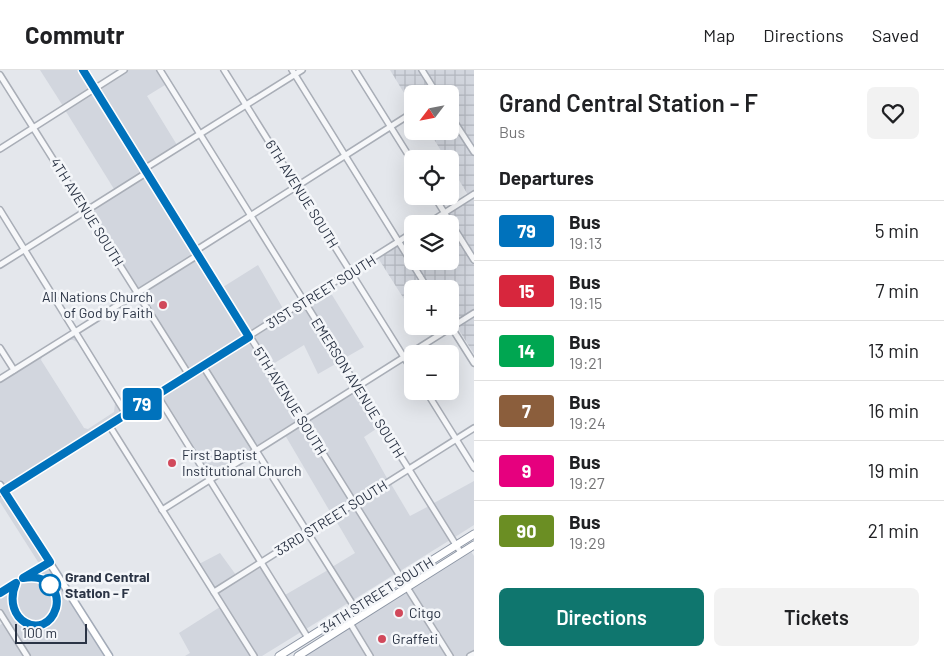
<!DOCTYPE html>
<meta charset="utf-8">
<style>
:root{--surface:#fff;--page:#f2f2f2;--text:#202124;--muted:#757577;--line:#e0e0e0;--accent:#0f766e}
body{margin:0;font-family:Barlow,sans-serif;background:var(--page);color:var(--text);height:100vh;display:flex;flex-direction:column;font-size:19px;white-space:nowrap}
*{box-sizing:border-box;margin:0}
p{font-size:16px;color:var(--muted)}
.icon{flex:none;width:28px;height:28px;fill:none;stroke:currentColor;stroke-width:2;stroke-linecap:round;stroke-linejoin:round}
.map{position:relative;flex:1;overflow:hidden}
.sheet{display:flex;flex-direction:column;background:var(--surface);width:470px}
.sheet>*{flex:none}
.badge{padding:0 10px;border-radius:4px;font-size:18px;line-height:32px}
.needle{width:32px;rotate:238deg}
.buttons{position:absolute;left:404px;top:15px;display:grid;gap:10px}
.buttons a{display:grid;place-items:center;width:55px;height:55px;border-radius:8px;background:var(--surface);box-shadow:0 5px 20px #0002;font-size:25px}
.scale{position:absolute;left:15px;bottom:12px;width:72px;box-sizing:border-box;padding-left:5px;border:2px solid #2b3445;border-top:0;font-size:14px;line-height:18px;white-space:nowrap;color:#2b3445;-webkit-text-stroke:4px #f4f6f9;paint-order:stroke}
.map>.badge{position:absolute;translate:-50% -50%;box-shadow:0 0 0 2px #fff}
h2{padding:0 25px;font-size:19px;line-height:45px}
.round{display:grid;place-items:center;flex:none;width:52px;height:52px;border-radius:8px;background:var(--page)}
.summary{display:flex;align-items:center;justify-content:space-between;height:85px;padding:0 25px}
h1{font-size:24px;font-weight:600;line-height:38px}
.button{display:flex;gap:10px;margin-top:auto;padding:10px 25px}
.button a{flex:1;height:58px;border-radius:8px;background:var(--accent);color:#fff;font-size:20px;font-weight:600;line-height:58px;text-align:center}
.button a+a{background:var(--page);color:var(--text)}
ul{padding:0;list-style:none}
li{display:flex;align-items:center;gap:15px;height:60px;padding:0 25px;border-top:1px solid var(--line)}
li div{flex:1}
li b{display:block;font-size:19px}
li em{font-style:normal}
li .badge{min-width:55px;font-weight:700;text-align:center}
header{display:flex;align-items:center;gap:30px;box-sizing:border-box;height:70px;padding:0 25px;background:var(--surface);border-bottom:1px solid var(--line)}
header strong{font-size:24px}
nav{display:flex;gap:28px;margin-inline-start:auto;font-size:18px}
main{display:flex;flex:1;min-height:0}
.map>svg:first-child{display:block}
.built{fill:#d2d6de;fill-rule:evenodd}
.industrial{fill:url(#industrial-grid)}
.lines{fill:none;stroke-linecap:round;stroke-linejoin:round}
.minor-casing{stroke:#a9aeb7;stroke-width:8}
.major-casing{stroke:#a3abb8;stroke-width:9}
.highway-casing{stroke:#8b94a3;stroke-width:9}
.minor{stroke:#f7f8fa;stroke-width:5}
.major{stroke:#fff;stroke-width:6}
.highway{stroke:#fff;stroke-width:7}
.line-casing{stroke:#fff;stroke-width:11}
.line{stroke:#0072bc;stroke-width:8}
.poi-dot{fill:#d1495b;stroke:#f4f6f9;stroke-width:2}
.stop-dot{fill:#fff;stroke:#0072bc;stroke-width:2.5}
.labels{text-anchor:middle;stroke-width:5;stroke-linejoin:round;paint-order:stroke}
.street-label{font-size:14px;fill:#2b3445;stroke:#f4f6f9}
.poi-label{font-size:14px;fill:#2b3445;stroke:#f4f6f9;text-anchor:start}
.stop-label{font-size:14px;font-weight:bold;fill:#2b3445;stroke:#f4f6f9;text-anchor:start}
</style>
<header>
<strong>Commutr</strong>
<nav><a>Map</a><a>Directions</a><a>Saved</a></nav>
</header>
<main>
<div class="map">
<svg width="474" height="586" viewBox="0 0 474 586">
<defs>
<pattern id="industrial-grid" width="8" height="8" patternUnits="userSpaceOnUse" patternTransform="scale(1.25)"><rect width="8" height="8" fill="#d2d6de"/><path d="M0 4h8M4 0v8" fill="none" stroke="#b4b8c0"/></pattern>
</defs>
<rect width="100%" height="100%" fill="#e4e7ec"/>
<g class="built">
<polygon points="40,0 79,0 91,18 63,36"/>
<polygon points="128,0 156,0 165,15 147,26 177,75 145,96 98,19"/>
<polygon points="94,22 142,102 114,119 65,40"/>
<polygon points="145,106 194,184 138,219 89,141"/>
<polygon points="199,181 200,181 223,217 258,195 285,242 250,264"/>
<polygon points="196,188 246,267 190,301 141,223"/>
<polygon points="329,220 364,277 343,289 308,233"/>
<polygon points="304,236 339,292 318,304 304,275 273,294 306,346 303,348 253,268"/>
<path d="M 75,265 L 121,341 L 107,353 L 5,417 L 0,410 L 0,312 ZM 69,270 L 73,270 L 77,272 L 115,333 L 114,342 L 88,359 L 84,358 L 41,290 L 42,287 Z"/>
<polygon points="248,271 299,351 257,377 207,297"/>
<polygon points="202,300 252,380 210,407 160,326"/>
<polygon points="356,320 379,357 364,367 388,410 355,430 306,352"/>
<polygon points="301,355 351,433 332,445 285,365"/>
<polygon points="474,411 474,455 455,467 434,433"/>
<polygon points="391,414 410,446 429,436 450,470 400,501 358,434"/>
<polygon points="3,424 106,586 30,586 0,538 0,522 39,498 40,495 0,432 0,426"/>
<polygon points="353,437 395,504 353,530 332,497 355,483 335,449"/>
<polygon points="470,480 474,486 474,581 466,586 454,586 411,518"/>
<polygon points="220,483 236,505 215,519 199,494"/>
<polygon points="260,496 301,562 262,586 257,586 218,523"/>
<polygon points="328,500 348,533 306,559 285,525"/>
<polygon points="406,521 447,586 374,586 354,554"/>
<polygon points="220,537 250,586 185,586 190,583 179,563"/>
<polygon points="3,553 23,586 0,586 0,555"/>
<polygon points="349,557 367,586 303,586"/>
</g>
<g class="industrial">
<polygon points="390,0 419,0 433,24 412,24 412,36"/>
<polygon points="425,0 474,0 474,77 450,40 450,24 440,24"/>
<polygon points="450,50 474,87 474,121 468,125 450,95 450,89 446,89 429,61 450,61"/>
<polygon points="474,127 474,184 448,143"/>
<polygon points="450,157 474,195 474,240 454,252 450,246 450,219 432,219 414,191 450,191"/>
<polygon points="398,176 423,215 418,219 412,219 412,223 404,229 378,188"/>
<polygon points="474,246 474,284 457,257"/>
</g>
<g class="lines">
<g class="minor-casing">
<g id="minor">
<polyline points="83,0 450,586"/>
<polyline points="160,0 461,483"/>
<polyline points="224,0 412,300"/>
<polyline points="292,0 428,219"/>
<polyline points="355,0 412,91"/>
<polyline points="422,0 437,24"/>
<polyline points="0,5 189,305"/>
<polyline points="450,45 474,82"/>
<polyline points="0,79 124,0"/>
<polyline points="144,99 302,0"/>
<polyline points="434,126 474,190"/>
<polyline points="0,140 126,344"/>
<polyline points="427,154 474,124"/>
<polyline points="195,181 412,43"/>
<polyline points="0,195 146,103"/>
<polyline points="450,255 474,293"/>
<polyline points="0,278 14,300"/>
<polyline points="203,296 355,538"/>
<polyline points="0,309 198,185"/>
<polyline points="426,321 474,398"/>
<polyline points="157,325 308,568"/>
<polyline points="109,355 254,586"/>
<polyline points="0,423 412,163"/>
<polyline points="162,440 474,243"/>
<polyline points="214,522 474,358"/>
<polyline points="0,543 27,586"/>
<polyline points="350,553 370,586"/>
<polyline points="470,586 474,584"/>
</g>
</g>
<g class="major-casing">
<polyline id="major" points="0,415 109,586"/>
</g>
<g class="highway-casing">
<g id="highway">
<polyline points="279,586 474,464"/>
<polyline points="298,586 474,475"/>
</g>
</g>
<use href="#minor" class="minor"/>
<use href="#major" class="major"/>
<use href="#highway" class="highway"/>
</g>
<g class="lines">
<g class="line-casing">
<path id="line" d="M 0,523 L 16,513 C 0,551 45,573 56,538 C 58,530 56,522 51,516 C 43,507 34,506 23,508 L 50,492 L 4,421 L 249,267 L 83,0"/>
</g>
<use href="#line" class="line"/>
</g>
<g class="poi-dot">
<circle cx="163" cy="235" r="5"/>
<circle cx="172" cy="393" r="5"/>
<circle cx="399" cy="543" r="5"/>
<circle cx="382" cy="569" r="5"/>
</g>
<circle class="stop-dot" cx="50" cy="515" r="10"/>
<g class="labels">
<g class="street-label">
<text transform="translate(302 124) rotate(58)" y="5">6TH AVENUE SOUTH</text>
<text transform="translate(87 142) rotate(58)" y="5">4TH AVENUE SOUTH</text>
<text transform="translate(321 222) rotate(-32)" y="5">31ST STREET SOUTH</text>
<text transform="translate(358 318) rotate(58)" y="5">EMERSON AVENUE SOUTH</text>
<text transform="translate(290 331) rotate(58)" y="5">5TH AVENUE SOUTH</text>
<text transform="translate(331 448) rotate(-32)" y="5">33RD STREET SOUTH</text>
<text transform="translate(377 525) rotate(-32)" y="5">34TH STREET SOUTH</text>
</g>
<g class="poi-label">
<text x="153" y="232" text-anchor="end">All Nations Church<tspan x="153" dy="16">of God by Faith</tspan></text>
<text x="182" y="390">First Baptist<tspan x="182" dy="16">Institutional Church</tspan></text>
<text x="409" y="548">Citgo</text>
<text x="392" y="574">Graffeti</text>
</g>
<g class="stop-label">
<text x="65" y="512">Grand Central<tspan x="65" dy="16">Station - F</tspan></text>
</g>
</g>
</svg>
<div class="buttons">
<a><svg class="needle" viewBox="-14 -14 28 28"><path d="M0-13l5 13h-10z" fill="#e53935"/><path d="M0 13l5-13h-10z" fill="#757577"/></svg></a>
<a><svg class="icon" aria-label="locate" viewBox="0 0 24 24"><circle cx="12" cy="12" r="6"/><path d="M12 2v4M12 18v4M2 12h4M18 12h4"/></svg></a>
<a><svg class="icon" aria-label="layers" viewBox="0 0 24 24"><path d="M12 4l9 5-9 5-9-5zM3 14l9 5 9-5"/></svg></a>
<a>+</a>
<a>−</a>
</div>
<div class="scale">100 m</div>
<b class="badge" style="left:142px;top:334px;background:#0072bc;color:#fff">79</b>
</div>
<section class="sheet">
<div class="summary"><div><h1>Grand Central Station - F</h1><p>Bus</p></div><a class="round"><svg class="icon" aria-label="heart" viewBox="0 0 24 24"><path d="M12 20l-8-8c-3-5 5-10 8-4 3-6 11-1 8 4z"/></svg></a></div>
<h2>Departures</h2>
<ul>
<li><span class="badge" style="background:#0072bc;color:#fff">79</span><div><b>Bus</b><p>19:13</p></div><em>5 min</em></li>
<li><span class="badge" style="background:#d7263d;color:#fff">15</span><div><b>Bus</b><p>19:15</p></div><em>7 min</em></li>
<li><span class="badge" style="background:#00a651;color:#fff">14</span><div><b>Bus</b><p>19:21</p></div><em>13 min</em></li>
<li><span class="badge" style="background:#8b5e3c;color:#fff">7</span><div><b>Bus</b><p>19:24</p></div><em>16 min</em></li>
<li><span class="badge" style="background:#e6007e;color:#fff">9</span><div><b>Bus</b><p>19:27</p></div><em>19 min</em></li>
<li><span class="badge" style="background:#6b8e23;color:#fff">90</span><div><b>Bus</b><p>19:29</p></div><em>21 min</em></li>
</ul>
<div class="button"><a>Directions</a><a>Tickets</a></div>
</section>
</main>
